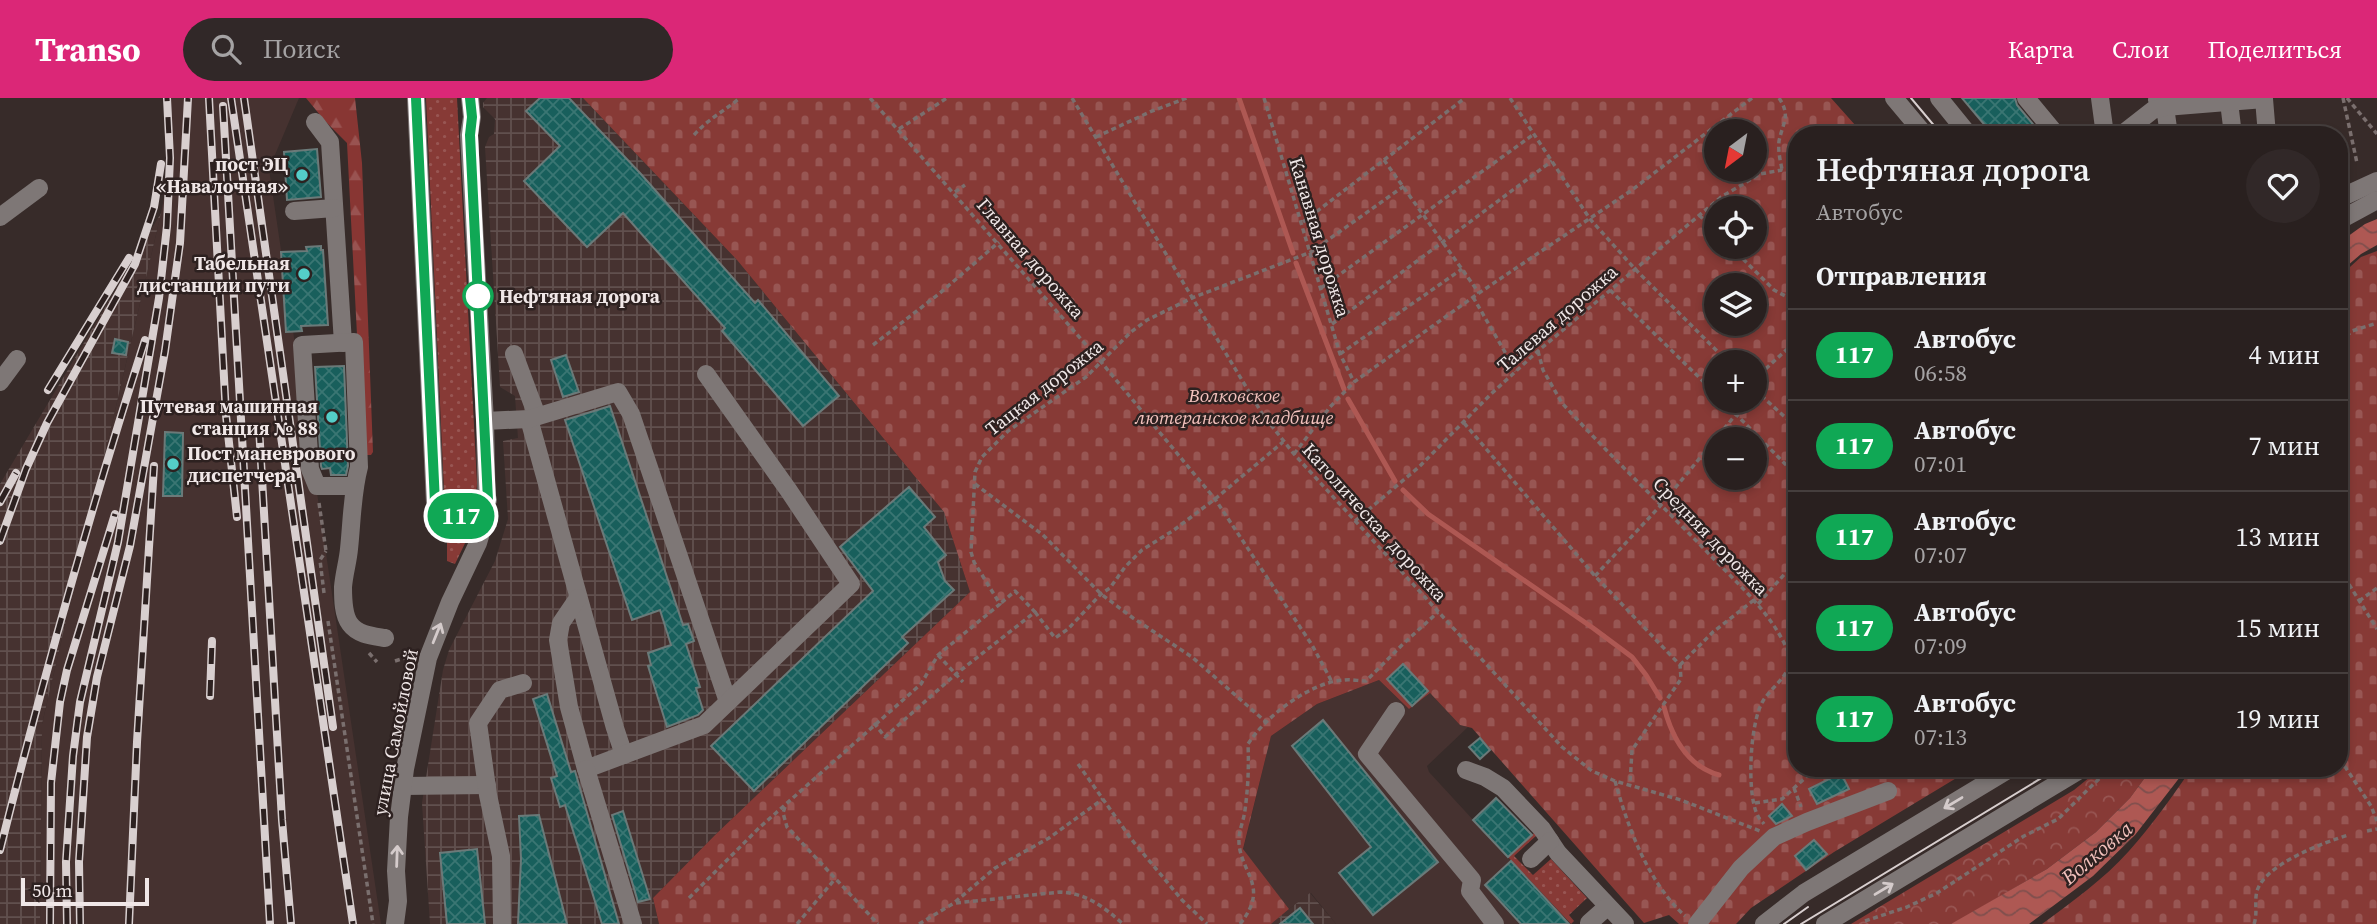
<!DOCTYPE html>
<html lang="ru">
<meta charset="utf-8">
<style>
:root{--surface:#29201f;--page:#312828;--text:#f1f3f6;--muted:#a5a3a4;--line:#453e3d;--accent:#db2777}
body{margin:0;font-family:"Source Serif 4",serif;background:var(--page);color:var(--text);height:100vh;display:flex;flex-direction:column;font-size:26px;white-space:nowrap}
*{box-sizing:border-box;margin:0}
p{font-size:23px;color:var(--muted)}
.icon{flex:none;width:38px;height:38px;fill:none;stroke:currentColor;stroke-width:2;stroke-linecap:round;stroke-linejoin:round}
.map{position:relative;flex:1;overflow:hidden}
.side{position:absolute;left:1788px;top:28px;width:560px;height:651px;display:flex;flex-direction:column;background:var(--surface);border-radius:28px;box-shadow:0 4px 10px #0003,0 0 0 2px var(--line)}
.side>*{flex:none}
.badge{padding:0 14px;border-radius:23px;font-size:24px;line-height:46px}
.needle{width:46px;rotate:212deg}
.buttons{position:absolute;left:1704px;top:21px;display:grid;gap:14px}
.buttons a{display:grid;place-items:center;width:63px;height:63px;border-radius:50%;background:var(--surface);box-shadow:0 4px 10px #0003,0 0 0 2px var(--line);font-size:35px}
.scale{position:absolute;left:21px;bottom:18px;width:128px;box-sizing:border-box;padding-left:7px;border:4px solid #f0e7e7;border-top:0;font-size:19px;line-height:24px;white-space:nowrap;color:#f0e7e7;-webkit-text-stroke:5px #2d2120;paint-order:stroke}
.map>.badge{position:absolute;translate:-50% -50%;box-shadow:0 0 0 4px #fff}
h2{padding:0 28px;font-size:26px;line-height:63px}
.round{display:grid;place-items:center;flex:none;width:74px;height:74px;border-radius:37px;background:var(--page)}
.head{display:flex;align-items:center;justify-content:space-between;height:119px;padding:0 28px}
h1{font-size:33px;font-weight:600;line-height:52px}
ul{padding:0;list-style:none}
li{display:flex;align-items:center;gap:21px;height:91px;padding:0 28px;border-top:2px solid var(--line)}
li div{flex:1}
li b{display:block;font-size:26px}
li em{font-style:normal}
li .badge{min-width:77px;font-weight:700;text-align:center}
header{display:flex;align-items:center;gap:42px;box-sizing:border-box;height:98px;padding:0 35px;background:var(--accent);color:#fff}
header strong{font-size:33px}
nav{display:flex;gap:38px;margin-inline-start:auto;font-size:24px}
.search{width:490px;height:63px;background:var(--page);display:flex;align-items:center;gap:18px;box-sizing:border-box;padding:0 24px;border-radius:38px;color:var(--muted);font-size:26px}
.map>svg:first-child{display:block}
.built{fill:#463230}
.industrial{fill:url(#industrial-grid)}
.grass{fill:url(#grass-dots)}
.forest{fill:url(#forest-firs)}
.cemetery{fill:url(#cemetery-stones);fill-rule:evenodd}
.park{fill:url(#park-crowns)}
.water{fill:url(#water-waves)}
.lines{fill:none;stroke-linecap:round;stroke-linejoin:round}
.stream{stroke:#ae5853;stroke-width:5}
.building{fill:url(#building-cross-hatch);stroke:#6b7a79;stroke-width:2}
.path{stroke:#7a6f6e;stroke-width:3.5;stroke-dasharray:5 3.5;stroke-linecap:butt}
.minor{stroke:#7e7776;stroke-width:18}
.tram{stroke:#d8cfcf;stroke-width:2}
.rail-casing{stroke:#d8cfcf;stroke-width:8}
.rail{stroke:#2d2120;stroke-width:5;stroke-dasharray:16;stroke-linecap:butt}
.oneway{stroke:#d4cbcb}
.line-casing{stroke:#fff;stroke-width:16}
.line{stroke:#10a855;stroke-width:10}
.poi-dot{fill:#54cdc8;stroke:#2d2120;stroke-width:2.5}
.stop-dot{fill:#fff;stroke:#10a855;stroke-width:3.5}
.labels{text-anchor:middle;stroke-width:5;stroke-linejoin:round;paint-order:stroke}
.poi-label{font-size:19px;font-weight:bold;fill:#f0e7e7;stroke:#2d2120;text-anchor:end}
.street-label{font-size:19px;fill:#f0e7e7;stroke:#2d2120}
.stop-label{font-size:19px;font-weight:bold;fill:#f0e7e7;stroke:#2d2120;text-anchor:start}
.park-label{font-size:19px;font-style:italic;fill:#f4c3be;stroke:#2d2120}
.water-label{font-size:21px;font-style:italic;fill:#f2c1bc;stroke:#2d2120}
</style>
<header>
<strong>Transo</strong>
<div class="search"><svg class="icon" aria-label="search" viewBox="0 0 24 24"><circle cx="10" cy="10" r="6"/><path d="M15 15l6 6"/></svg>Поиск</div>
<nav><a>Карта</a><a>Слои</a><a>Поделиться</a></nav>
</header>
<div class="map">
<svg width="2377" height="826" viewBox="0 0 2377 826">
<defs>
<pattern id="industrial-grid" width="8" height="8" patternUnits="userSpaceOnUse" patternTransform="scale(1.75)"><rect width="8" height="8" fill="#463230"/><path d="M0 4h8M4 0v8" fill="none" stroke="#61504e"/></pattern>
<pattern id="grass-dots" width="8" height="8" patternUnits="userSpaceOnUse" patternTransform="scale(1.75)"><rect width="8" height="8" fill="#873a36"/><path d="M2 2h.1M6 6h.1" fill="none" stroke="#985653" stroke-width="1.8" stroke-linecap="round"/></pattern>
<pattern id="forest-firs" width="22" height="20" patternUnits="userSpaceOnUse" patternTransform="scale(1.75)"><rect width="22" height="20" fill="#883633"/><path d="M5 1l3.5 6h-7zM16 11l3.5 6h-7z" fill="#995351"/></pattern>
<pattern id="cemetery-stones" width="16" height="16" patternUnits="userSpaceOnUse" patternTransform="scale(1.75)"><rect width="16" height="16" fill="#873a36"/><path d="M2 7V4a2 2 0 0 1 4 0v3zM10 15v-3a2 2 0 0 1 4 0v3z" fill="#985653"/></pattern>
<pattern id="park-crowns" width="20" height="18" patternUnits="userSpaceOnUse" patternTransform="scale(1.75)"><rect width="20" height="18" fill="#873a36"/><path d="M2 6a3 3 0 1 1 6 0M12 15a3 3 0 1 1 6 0" fill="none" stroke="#985653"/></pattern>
<pattern id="water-waves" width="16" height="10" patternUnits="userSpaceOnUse" patternTransform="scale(1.75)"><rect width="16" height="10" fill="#ae5853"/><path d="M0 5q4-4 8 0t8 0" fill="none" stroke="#804f4d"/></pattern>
<pattern id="building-cross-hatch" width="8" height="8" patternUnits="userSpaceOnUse" patternTransform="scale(1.75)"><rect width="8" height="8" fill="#185f5c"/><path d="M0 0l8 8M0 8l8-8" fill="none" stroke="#3a7673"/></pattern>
</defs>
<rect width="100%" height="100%" fill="#372b29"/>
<g class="built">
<polygon points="165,0 299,0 269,71 381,826 40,826 42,626 161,115 171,62"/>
<polygon points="1379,582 1409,611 1430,595 1460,627 1468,629 1427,668 1429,674 1511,763 1485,787 1521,826 1336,826 1311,795 1289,811 1243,752 1271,638 1317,606"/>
</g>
<g class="industrial">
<polygon points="487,0 583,0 737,162 944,414 970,494 715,737 653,800 659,826 430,826 422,705 443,572 449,552 495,463 508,421 503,343 518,340 515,298 500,289 485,49 489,39 494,36 495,21 483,9 483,5"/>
<polygon points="161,115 42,626 40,826 0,826 0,386"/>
<polygon points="1310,795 1336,826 1271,826 1289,811"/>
</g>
<g class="grass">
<path d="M 426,0 L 457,0 L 477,385 C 477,401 466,410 450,403 L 444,392 Z"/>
<polygon points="447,425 465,429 468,439 455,466 447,463"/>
<polygon points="1534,735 1537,737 1514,758 1533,777 1551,761 1587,800 1569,817 1574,823 1571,826 1508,759"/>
</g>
<polygon class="forest" points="306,0 355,0 362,65 373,354 371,357 366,357 363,352 347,45 325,23"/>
<g class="cemetery">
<path d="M 583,0 L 1831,0 L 1864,37 L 1797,37 L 1797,670 L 1973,670 L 1834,754 L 1751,810 L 1736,826 L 1679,826 L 1669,817 L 1644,825 L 1472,630 L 1460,627 L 1430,595 L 1409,611 L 1379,582 L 1317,606 L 1271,638 L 1243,751 L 1289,811 L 1271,826 L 659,826 L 653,800 L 715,737 L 970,494 L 944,414 L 737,162 ZM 1717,33 L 1755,33 L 1755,72 L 1717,72 ZM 1717,110 L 1755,110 L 1755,149 L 1717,149 ZM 1717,187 L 1755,187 L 1755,226 L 1717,226 ZM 1717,264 L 1755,264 L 1755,303 L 1717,303 ZM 1717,341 L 1755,341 L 1755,380 L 1717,380 Z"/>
<path d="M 2377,153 L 2377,826 L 2042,826 C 2072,804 2104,781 2129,753 C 2152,727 2172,699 2192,670 L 2340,670 L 2340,178 L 2361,159 Z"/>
</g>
<polygon class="park" points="2101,670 2152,670 2130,700 2096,734 2047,771 1956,824 1951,826 1851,826 2074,692"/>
<g class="water">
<polygon points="2377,121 2377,147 2361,156 2340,174 2340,144 2365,126"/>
<polygon points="2152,670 2187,670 2135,737 2093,778 2029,826 1951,826 2047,771 2096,734 2130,700"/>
</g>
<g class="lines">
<g class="stream">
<polyline points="1239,0 1293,155"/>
<polyline points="1296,165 1344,291"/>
<polyline points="1348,301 1395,383"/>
<polyline points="1403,392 1428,416 1593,530 1632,559 1646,577 1660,600"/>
<path d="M 1664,609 C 1672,640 1687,668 1719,677"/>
</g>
</g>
<g class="building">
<polygon points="540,0 569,0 640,75 755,205 758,202 839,298 803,328 722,233 725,230 623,115 587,149 524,83 560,48 526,13"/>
<polygon points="1962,0 2015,0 2017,7 2037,31 2030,37 1993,37"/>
<polygon points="317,51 321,99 287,102 284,54"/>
<polygon points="321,148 321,152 323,152 328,227 301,228 302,233 286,234 281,154 307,153 306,149"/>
<polygon points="115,241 128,244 126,257 112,255"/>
<polygon points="566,257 579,294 563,299 551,262"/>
<polygon points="344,268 348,368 346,377 331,377 330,370 322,371 321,368 315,269"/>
<polygon points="610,308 683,527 688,526 694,543 686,546 700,589 696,590 703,612 698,617 667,629 648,568 651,567 648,555 671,547 660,512 632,522 565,322"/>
<polygon points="165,334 183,335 182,398 163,398"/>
<polygon points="909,389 935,419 924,429 946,457 938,464 945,483 954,492 902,539 908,545 754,693 711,648 873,493 840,449"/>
<polygon points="1403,566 1428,593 1412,608 1387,581"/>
<polygon points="547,596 571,674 575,673 619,826 602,826 565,707 560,709 551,680 557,678 533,601"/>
<polygon points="1323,622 1438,764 1373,817 1339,775 1371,749 1292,648"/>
<polygon points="1480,640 1490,652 1480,661 1469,649"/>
<polygon points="1841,675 1849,691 1817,706 1809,691"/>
<polygon points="1496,700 1532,737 1508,759 1473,722"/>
<polygon points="1782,706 1792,718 1776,726 1769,718"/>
<polygon points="623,713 650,801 638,804 612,717"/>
<polygon points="539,717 567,826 518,826 521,761 519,718"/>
<polygon points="1814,742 1827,756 1806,772 1795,758"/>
<polygon points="477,751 485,826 447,826 440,755"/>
<polygon points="1511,763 1569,826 1521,826 1485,787"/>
<polygon points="1300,810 1313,826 1280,826"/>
</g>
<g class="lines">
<g class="path">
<polyline points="870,0 1102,265 1215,401 1312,547 1332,584"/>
<polyline points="1072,0 1263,317 1294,356 1562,649 1592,673 1615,683 1681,702 1760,733"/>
<polyline points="1264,0 1340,256 1354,284"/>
<polyline points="1510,0 1590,121 1635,171 1728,264"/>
<path d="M 1779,0 C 1791,18 1783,24 1779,43 C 1778,53 1780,62 1782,71"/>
<polyline points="2343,0 2357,65"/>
<polyline points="2347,0 2377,36"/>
<polyline points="899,31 947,0"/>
<polyline points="2071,31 2088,33"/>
<path d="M 694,37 C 707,22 724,13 740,0"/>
<polyline points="1096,39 1152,13 1187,0"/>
<polyline points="2340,53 2344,54 2347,67"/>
<polyline points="1384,62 1479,195"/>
<polyline points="955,94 965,87"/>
<polyline points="1699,117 1717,134"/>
<polyline points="1303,124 1465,0"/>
<polyline points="1731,149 1774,192 1797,204"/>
<polyline points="1321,190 1534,36"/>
<polyline points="1610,192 1717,297"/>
<polyline points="1473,199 1516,273"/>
<polyline points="1332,226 1552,63"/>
<polyline points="2340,244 2352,233 2377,225"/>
<polyline points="873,247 940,195 999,144"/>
<path d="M 1538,253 L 1543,272 L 1562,305 C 1610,358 1662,407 1711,458 C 1737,485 1770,514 1786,549 C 1798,574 1775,584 1763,603 C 1750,623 1746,697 1758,718 C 1759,721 1762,723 1764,726"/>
<polyline points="1340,256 1462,171"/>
<polyline points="1755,292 1797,330"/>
<polyline points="1755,293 1759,277 1797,242"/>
<polyline points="1723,303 1797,378"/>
<polyline points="1464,325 1595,478 1680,567 1681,581 1632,652 1630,686"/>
<polyline points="1294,356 1330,309 1354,284 1479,195 1632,92 1752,0"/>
<polyline points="975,386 1043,437 1101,496 1133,520 1192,559 1266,624"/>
<polyline points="319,405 326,453"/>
<polyline points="1355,423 1419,369 1491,296 1538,253 1721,99 1760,76 1782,72 1797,77"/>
<polyline points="2340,472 2377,531"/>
<polyline points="1595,478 1661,407 1747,303"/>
<polyline points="324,495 320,462 326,453"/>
<polyline points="2359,503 2377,490"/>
<polyline points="1758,506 1797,462"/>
<polyline points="1035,514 1055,540 1068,531 1101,496 1110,490 1125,469 1142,452 1174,432 1215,401 1283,344"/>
<polyline points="328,523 373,826"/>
<polyline points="369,555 377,564"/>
<polyline points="938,557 963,584"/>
<polyline points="395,563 411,558"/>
<polyline points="1680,567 1713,534 1754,502"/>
<polyline points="874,625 885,639 956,576 1035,514 1015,493 1000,506"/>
<polyline points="2340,661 2371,708 2377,723"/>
<polyline points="1078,666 1132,742 1182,802 1207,826"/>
<path d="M 1615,683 C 1628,730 1648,784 1685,818"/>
<polyline points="1794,690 1801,709"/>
<polyline points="1755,705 1782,701 1816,670"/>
<polyline points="785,709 783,715 787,729 878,826"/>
<polyline points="2367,733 2377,731"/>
<polyline points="689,800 759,730 921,586 938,557 1000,506 974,464 971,454 975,374 982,359 1008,333 1086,279 1131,234 1147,222 1192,200 1311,154 1404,88"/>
<path d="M 956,805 L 1060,794 C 1086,795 1104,809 1123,826"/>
<polyline points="1865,823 1907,809 1937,795 2024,738 2058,721 2110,670"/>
<polyline points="797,826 835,781"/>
<polyline points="919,826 954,805 995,770 1049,740 1103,701"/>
<path d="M 1240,826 C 1272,786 1237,774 1239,739 C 1240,730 1244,721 1245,712 C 1248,690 1249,669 1248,646 C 1265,619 1310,584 1344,582 C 1351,581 1359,583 1366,583 L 1402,547 L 1438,514"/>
<path d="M 2254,826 C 2258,815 2254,804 2257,793 C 2265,766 2323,745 2348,737"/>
</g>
<g class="minor">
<path d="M 416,0 L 435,405 C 451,422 473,421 488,402"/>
<polyline points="1894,0 1925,37"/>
<polyline points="1939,0 1969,37"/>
<polyline points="2026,0 2055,35 2052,37"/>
<polyline points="2100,0 2105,37"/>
<polyline points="2157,2 2165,9 2169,37"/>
<polyline points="2229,4 2233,37"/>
<polyline points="315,24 330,44 343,245"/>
<polyline points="2121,37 2153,12 2165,9 2264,1 2267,37"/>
<polyline points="2340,100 2377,83"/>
<polyline points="294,113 334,110"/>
<polyline points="0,119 39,90"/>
<polyline points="2340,122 2377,102"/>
<polyline points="514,256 537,318"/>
<polyline points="0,284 17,261"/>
<polyline points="529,321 615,630 624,657"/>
<polyline points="485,323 529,321 618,294 631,316 728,604"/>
<path d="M 354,388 L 317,388 L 310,371 L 302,247 L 354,244 L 359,369 C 352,395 352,423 349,451 C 348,463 344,476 343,489 C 343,501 343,517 350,526 C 358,537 373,538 385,540"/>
<polyline points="578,500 561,525 558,542 569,609 586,671 704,627 851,486 789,393 706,276"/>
<polyline points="1396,613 1367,656 1472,782 1470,793 1495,826"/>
<polyline points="586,671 633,826"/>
<polyline points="1466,672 1485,679 1503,690 1542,731 1558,755 1625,826"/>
<polyline points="403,688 487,687"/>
<polyline points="1531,761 1550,743"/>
<polyline points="1589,825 1607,809"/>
<polyline points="395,826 398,803 396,773 399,719 405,671 428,560 450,504 478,445 487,415 485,323 469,37 472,19 470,0"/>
<polyline points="502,826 501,758 488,697 478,625 500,592 523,585"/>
<polyline points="1697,826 1741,770 1774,739 1807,724 1888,693"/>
<polyline points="1764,826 1804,795 2011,670"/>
<polyline points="1825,826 2083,670"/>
</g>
<g class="tram">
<polyline points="1911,0 1942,37"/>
<polyline points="1784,826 1808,809"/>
<polyline points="1801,826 2058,670"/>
</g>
<g class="rail-casing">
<g id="rail">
<polyline points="209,0 226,317 237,419"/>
<polyline points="231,0 353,826"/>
<polyline points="244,0 333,629"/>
<polyline points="223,8 270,826"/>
<polyline points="48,292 129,160"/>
<polyline points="259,329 282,722 291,826"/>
<polyline points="0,404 16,375"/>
<polyline points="0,443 26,371 47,325 135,166 154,109 161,66"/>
<polyline points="210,598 212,543"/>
<path d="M 0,752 C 43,581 91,410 145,242"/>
<polyline points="50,826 51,685 60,604 67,572 115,416"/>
<polyline points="67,826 66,764 73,658 80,604 118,444 159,200 167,128 170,60 167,0"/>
<polyline points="80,826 79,764 87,639 97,579 130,448 165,253 180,145 188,0"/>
<polyline points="129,826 137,644 154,368"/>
</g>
</g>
<use href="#rail" class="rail"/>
</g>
<defs><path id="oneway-shaft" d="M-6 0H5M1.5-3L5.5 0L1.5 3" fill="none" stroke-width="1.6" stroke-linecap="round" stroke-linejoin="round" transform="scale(1.75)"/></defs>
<g class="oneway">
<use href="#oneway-shaft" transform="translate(437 535) rotate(-68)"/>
<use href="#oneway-shaft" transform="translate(1953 705) rotate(149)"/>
<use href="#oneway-shaft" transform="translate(397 758) rotate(-88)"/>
<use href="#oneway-shaft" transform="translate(1884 791) rotate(-31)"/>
</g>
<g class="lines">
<g class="line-casing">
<path id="line" d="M 416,0 L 435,405 C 451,422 473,421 488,402 L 470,37 L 472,19 L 470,0"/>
</g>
<use href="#line" class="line"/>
</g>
<g class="poi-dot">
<circle cx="302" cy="77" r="7"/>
<circle cx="304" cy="176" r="7"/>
<circle cx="332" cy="319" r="7"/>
<circle cx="173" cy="366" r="7"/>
</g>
<circle class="stop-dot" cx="478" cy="198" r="14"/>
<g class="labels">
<g class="poi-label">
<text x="288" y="73">пост ЭЦ<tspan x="288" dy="22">«Навалочная»</tspan></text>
<text x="290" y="172">Табельная<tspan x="290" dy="22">дистанции пути</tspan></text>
<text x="318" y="315">Путевая машинная<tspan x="318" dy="22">станция № 88</tspan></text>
<text x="187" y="362" text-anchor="start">Пост маневрового<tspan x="187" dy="22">диспетчера</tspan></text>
</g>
<g class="street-label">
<text transform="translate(1320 139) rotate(73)" y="7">Канавная дорожка</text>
<text transform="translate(1031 160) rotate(49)" y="7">Главная дорожка</text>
<text transform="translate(1557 220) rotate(-41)" y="7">Талевая дорожка</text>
<text transform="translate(1044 289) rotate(-38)" y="7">Тацкая дорожка</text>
<text transform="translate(1375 424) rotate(48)" y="7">Католическая дорожка</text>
<text transform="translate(1711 438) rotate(46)" y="7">Средняя дорожка</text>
<text transform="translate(395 634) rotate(-79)" y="7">улица Самойловой</text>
</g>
<g class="stop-label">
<text x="499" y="205">Нефтяная дорога</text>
</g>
<g class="park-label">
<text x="1234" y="304">Волковское<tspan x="1234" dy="22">лютеранское кладбище</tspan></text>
</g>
<g class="water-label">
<text transform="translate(2097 755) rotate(-40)" y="7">Волковка</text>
</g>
</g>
</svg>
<div class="buttons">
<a><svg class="needle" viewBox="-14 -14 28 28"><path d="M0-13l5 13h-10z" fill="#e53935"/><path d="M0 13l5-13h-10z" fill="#a5a3a4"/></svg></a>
<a><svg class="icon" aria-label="locate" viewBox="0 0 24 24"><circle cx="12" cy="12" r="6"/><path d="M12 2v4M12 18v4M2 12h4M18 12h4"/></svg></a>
<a><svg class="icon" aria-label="layers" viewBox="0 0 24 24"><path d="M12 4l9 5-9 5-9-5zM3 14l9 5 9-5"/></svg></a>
<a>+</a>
<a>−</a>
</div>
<div class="scale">50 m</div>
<b class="badge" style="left:461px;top:418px;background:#10a855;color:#fff">117</b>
<section class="side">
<div class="head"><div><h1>Нефтяная дорога</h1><p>Автобус</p></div><a class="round"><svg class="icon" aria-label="heart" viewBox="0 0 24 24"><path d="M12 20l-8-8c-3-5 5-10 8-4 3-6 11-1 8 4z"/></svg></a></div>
<h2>Отправления</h2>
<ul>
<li><span class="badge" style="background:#10a855;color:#fff">117</span><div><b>Автобус</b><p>06:58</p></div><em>4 мин</em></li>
<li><span class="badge" style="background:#10a855;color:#fff">117</span><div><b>Автобус</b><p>07:01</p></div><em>7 мин</em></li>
<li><span class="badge" style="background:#10a855;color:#fff">117</span><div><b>Автобус</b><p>07:07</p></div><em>13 мин</em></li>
<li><span class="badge" style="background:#10a855;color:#fff">117</span><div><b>Автобус</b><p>07:09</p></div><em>15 мин</em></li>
<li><span class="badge" style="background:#10a855;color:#fff">117</span><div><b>Автобус</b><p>07:13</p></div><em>19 мин</em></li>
</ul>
</section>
</div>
